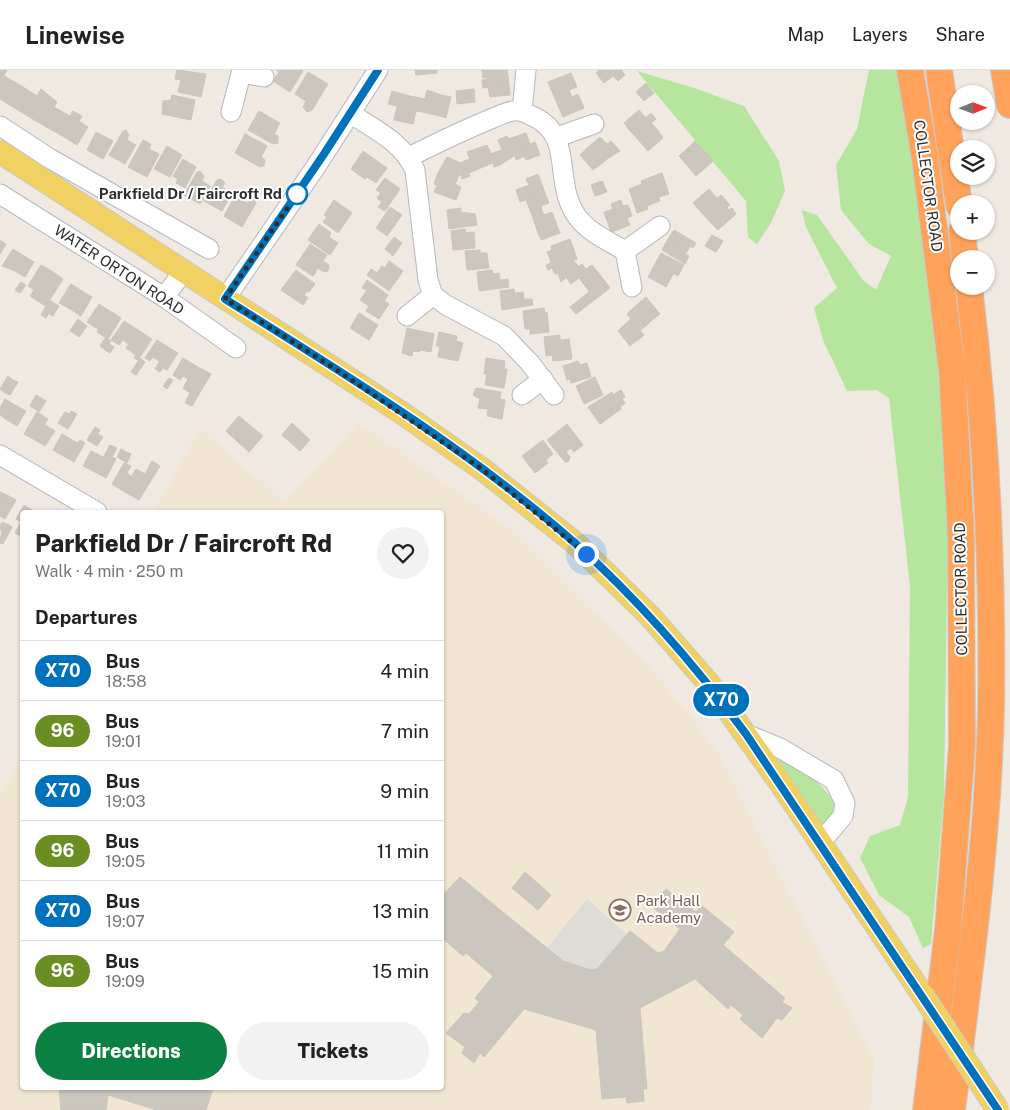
<!DOCTYPE html>
<meta charset="utf-8">
<style>
:root{--surface:#fff;--page:#f2f2f2;--text:#222;--muted:#767676;--line:#e0e0e0;--accent:#0b8043}
body{margin:0;font-family:"Public Sans",sans-serif;background:var(--page);color:var(--text);height:100vh;display:flex;flex-direction:column;font-size:19px;white-space:nowrap}
*{box-sizing:border-box;margin:0}
p{font-size:16px;color:var(--muted)}
.icon{flex:none;width:28px;height:28px;fill:none;stroke:currentColor;stroke-width:2;stroke-linecap:round;stroke-linejoin:round}
.map{position:relative;flex:1;overflow:hidden}
.panel{position:absolute;left:20px;top:440px;width:424px;height:580px;display:flex;flex-direction:column;background:var(--surface);border-radius:5px;box-shadow:0 1px 4px #0004}
.panel>*{flex:none}
.badge{padding:0 10px;border-radius:16px;font-size:18px;line-height:32px}
.needle{width:32px;rotate:89deg}
.buttons{position:absolute;left:950px;top:15px;display:grid;gap:10px}
.buttons a{display:grid;place-items:center;width:45px;height:45px;border-radius:50%;background:var(--surface);box-shadow:0 1px 4px #0004;font-size:25px}
.you{position:absolute;width:25px;height:25px;margin:-12px;border:4px solid #fff;border-radius:50%;background:#1a73e8;box-shadow:0 0 0 8px #1a73e833}
.map>.badge{position:absolute;translate:-50% -50%;box-shadow:0 0 0 2px #fff}
h2{padding:0 15px;font-size:19px;line-height:45px}
.round{display:grid;place-items:center;flex:none;width:52px;height:52px;border-radius:26px;background:var(--page)}
.summary{display:flex;align-items:center;justify-content:space-between;height:85px;padding:0 15px}
h1{font-size:24px;font-weight:800;line-height:38px}
.action{display:flex;gap:10px;margin-top:auto;padding:10px 15px}
.action a{flex:1;height:58px;border-radius:30px;background:var(--accent);color:#fff;font-size:20px;font-weight:800;line-height:58px;text-align:center}
.action a+a{background:var(--page);color:var(--text)}
ul{padding:0;list-style:none}
li{display:flex;align-items:center;gap:15px;height:60px;padding:0 15px;border-top:1px solid var(--line)}
li div{flex:1}
li b{display:block;font-size:19px}
li em{font-style:normal}
li .badge{min-width:55px;font-weight:700;text-align:center}
header{display:flex;align-items:center;gap:30px;box-sizing:border-box;height:70px;padding:0 25px;background:var(--surface);border-bottom:1px solid var(--line)}
header strong{font-size:24px}
nav{display:flex;gap:28px;margin-inline-start:auto;font-size:18px}
.map>svg:first-child{display:block}
.education{fill:#f0e6d1}
.green{fill:#b6e59e}
.plaza{fill:#dfdcd8}
.building{fill:#cbc7bf;stroke:#cbc5ba}
.lines{fill:none;stroke-linecap:round;stroke-linejoin:round}
.minor-casing{stroke:#b4b7c1;stroke-width:21}
.major-casing{stroke:#c9c9c9;stroke-width:24}
.highway-casing{stroke:#c9c9c9;stroke-width:28}
.minor{stroke:#fff;stroke-width:19}
.major{stroke:#f2d163;stroke-width:22}
.highway{stroke:#ffa35c;stroke-width:26}
.major-bridge-casing{stroke:#c9c9c9;stroke-width:24;stroke-linecap:butt}
.major-bridge{stroke:#f2d163;stroke-width:22}
.line-casing{stroke:#fff;stroke-width:11}
.line{stroke:#0072bc;stroke-width:8}
.walk{stroke:#2e2e2e;stroke-width:5;stroke-dasharray:0 9}
.stop-dot{fill:#fff;stroke:#0072bc;stroke-width:2.5}
.labels{text-anchor:middle;stroke-width:4;stroke-linejoin:round;paint-order:stroke}
.street-label{font-size:15px;fill:#2e2e2e;stroke:#fff}
.stop-label{font-size:15px;font-weight:bold;fill:#2e2e2e;stroke:#fff;text-anchor:end}
.education-label{font-size:15px;fill:#785e54;stroke:#fff;text-anchor:start}
</style>
<header>
<strong>Linewise</strong>
<nav><a>Map</a><a>Layers</a><a>Share</a></nav>
</header>
<div class="map">
<svg width="1010" height="1040" viewBox="0 0 1010 1040">
<rect width="100%" height="100%" fill="#efe9e1"/>
<polygon class="education" points="358,353 506,456 644,592 692,647 723,691 874,990 870,1040 0,1040 0,726 22,686 22,1018 441,1018 441,442 154,442 200,359 284,432"/>
<g class="green">
<polygon points="869,0 897,0 929,177 948,441 944,726 931,874 923,878 909,847 879,825 860,788 870,766 900,755 908,727 910,516 889,328 877,320 847,321 823,270 814,238 837,218 806,157 802,140 817,145 863,210 876,220 891,186 869,174 841,140 836,95 857,59"/>
<polygon points="637,1 694,18 744,36 779,91 785,121 771,153 757,174 748,167 746,131"/>
<path d="M 781,689 C 800,699 836,720 836,744 L 827,755 L 822,755 L 778,692 Z"/>
</g>
<polygon class="plaza" points="587,829 627,865 597,899 591,900 563,891 547,878"/>
<g class="building">
<polygon points="0,0 7,0 0,13"/>
<polygon points="177,0 206,4 201,27 178,22 181,10 175,9"/>
<polygon points="276,0 301,0 303,1 290,22 273,11 279,2"/>
<polygon points="415,0 437,0 437,3 416,5"/>
<polygon points="482,0 507,0 508,7 487,9 487,7 483,8"/>
<polygon points="599,0 621,0 625,5 618,11 613,6 604,13 596,3"/>
<polygon points="308,2 328,14 312,40 307,42 303,37 306,31 295,24"/>
<polygon points="571,3 577,17 569,20 572,27 578,24 584,38 563,47 548,12"/>
<polygon points="4,6 20,15 8,34 0,29 0,13"/>
<polygon points="508,7 509,15 483,18 482,10"/>
<polygon points="646,13 654,23 644,31 636,22"/>
<polygon points="20,15 37,26 26,45 8,34"/>
<polygon points="509,15 510,25 490,27 488,17"/>
<polygon points="41,19 57,32 43,55 26,45"/>
<polygon points="474,19 475,32 457,34 456,21"/>
<polygon points="427,20 441,25 436,45 422,42"/>
<polygon points="392,21 410,26 404,52 394,50 397,36 388,34"/>
<polygon points="172,25 195,30 191,50 162,44 163,31 171,30"/>
<polygon points="441,25 451,27 446,48 436,45"/>
<polygon points="410,26 425,29 422,42 416,41 413,54 404,52"/>
<polygon points="54,37 70,46 59,64 43,55"/>
<polygon points="639,40 646,48 630,61 624,53"/>
<polygon points="73,41 82,46 79,51 88,57 77,75 59,64"/>
<polygon points="259,41 280,53 274,64 278,66 278,73 273,74 248,60"/>
<polygon points="651,43 656,49 635,66 630,61"/>
<polygon points="651,53 657,59 641,73 635,66"/>
<polygon points="657,59 663,68 648,81 641,73"/>
<polygon points="126,60 129,65 127,70 136,75 125,94 109,85 123,61"/>
<polygon points="96,62 113,71 103,89 87,80"/>
<polygon points="526,63 530,74 535,72 540,85 526,90 517,66"/>
<polygon points="245,64 267,76 261,87 265,90 264,96 260,97 235,83"/>
<polygon points="507,66 514,86 500,95 495,82 502,80 498,70"/>
<polygon points="517,66 525,86 516,90 508,69"/>
<polygon points="600,67 607,74 611,71 620,81 607,89 593,73"/>
<polygon points="143,70 151,74 149,79 159,84 147,107 128,97"/>
<polygon points="695,71 713,91 704,99 687,79"/>
<polygon points="593,73 607,89 600,95 586,79"/>
<polygon points="487,75 491,84 495,82 500,95 494,97 493,93 483,97 476,79"/>
<polygon points="167,76 182,85 170,107 154,99"/>
<polygon points="476,79 483,97 469,103 464,91 470,89 467,82"/>
<polygon points="586,79 600,95 593,100 580,85"/>
<polygon points="687,79 704,99 696,106 679,86"/>
<polygon points="363,81 387,98 376,113 367,107 365,109 351,99"/>
<polygon points="447,87 461,93 464,91 470,106 462,109 460,103 456,112 437,105"/>
<polygon points="183,89 196,97 185,118 176,113 178,109 173,106"/>
<polygon points="200,101 204,107 202,111 210,116 200,134 184,125 197,102"/>
<polygon points="662,103 669,124 659,127 651,107"/>
<polygon points="538,104 545,123 520,132 516,120 529,115 526,109"/>
<polygon points="437,105 456,112 455,114 461,117 456,130 434,122 437,115 434,114"/>
<polygon points="651,107 660,131 647,136 640,115 642,114 641,111"/>
<polygon points="385,108 400,119 385,141 378,137 382,132 377,128 381,123 376,120"/>
<polygon points="221,109 225,113 222,117 232,123 222,141 204,131 217,110"/>
<polygon points="602,111 607,122 595,126 591,115"/>
<polygon points="640,115 648,139 637,143 629,119"/>
<polygon points="709,119 717,128 701,142 693,133"/>
<polygon points="545,123 549,133 541,136 542,141 532,145 526,130"/>
<polygon points="721,125 730,135 711,153 701,142"/>
<polygon points="235,126 247,133 252,128 256,133 242,157 224,146"/>
<polygon points="334,130 352,143 338,163 323,152 327,147 324,145"/>
<polygon points="621,130 623,136 628,135 632,146 627,148 630,155 620,159 611,134"/>
<polygon points="390,137 402,145 387,166 376,158"/>
<polygon points="461,138 461,142 475,144 477,155 449,159 447,140"/>
<polygon points="727,138 729,140 732,138 736,144 718,160 711,153"/>
<polygon points="613,139 620,159 611,162 604,142"/>
<polygon points="542,141 544,145 552,142 556,153 537,160 532,145"/>
<polygon points="556,153 560,163 541,170 537,160"/>
<polygon points="319,154 331,163 329,167 338,173 330,185 308,170"/>
<polygon points="465,159 466,163 474,162 475,178 453,180 451,161"/>
<polygon points="674,160 696,173 693,178 690,176 688,180 668,169"/>
<polygon points="712,165 723,171 716,182 705,176"/>
<polygon points="394,167 402,173 393,186 385,179"/>
<polygon points="570,169 574,180 550,189 547,182 552,180 551,176"/>
<polygon points="668,169 688,180 685,184 689,186 685,194 662,180"/>
<polygon points="0,170 6,174 0,184"/>
<polygon points="310,174 327,185 323,191 329,195 328,201 324,202 318,198 313,206 296,195"/>
<polygon points="13,179 24,186 15,201 2,196"/>
<polygon points="480,180 480,183 487,183 489,198 467,200 465,181"/>
<polygon points="574,180 577,189 573,190 579,197 561,212 558,203 555,204 552,198 548,200 546,195 551,193 550,189"/>
<polygon points="661,183 684,195 678,206 655,194"/>
<polygon points="24,186 34,192 25,207 15,201"/>
<polygon points="389,191 403,201 389,221 367,205 371,199 377,203 382,196 385,198"/>
<polygon points="582,194 586,199 592,195 601,206 586,217 579,208 571,214 566,207"/>
<polygon points="655,194 673,204 666,217 648,207"/>
<polygon points="41,195 53,202 36,230 30,226 34,220 28,216"/>
<polygon points="296,200 315,214 309,222 307,221 304,225 308,228 303,235 281,220"/>
<polygon points="492,200 493,204 499,203 500,210 508,209 509,217 479,221 477,202"/>
<polygon points="53,202 63,209 46,236 36,230"/>
<polygon points="601,206 610,218 576,244 570,237 589,222 586,217"/>
<polygon points="367,210 388,225 384,231 389,234 379,249 366,241 369,236 360,230 367,220 362,218"/>
<polygon points="21,212 26,215 20,223 15,220"/>
<polygon points="71,214 82,221 70,239 59,233"/>
<polygon points="514,219 515,223 523,222 524,229 532,229 533,235 502,240 500,221"/>
<polygon points="82,221 92,227 81,246 70,239"/>
<polygon points="646,227 660,244 652,250 639,233"/>
<polygon points="49,230 54,233 46,248 41,245"/>
<polygon points="54,233 59,236 53,246 48,243"/>
<polygon points="639,233 652,250 646,256 632,239"/>
<polygon points="99,234 110,241 98,259 87,252"/>
<polygon points="544,238 545,243 547,242 549,262 530,264 530,259 525,259 523,241"/>
<polygon points="632,239 646,256 640,260 627,244"/>
<polygon points="110,241 121,248 108,269 97,262"/>
<polygon points="359,243 378,255 369,270 350,258"/>
<polygon points="78,249 83,253 75,264 70,261"/>
<polygon points="631,249 644,265 637,271 624,255"/>
<polygon points="124,251 138,260 128,274 123,270 119,275 111,270"/>
<polygon points="83,253 87,256 79,267 75,264"/>
<polygon points="624,255 637,270 630,276 618,261"/>
<polygon points="407,258 434,264 431,282 420,280 419,282 413,281 412,286 402,283"/>
<polygon points="138,260 152,269 138,290 134,288 136,285 126,278"/>
<polygon points="439,262 457,266 456,271 463,273 458,291 438,287 440,276 436,276"/>
<polygon points="560,265 560,270 569,269 572,289 553,291 552,285 546,286 544,267"/>
<polygon points="106,267 111,271 105,280 100,276"/>
<polygon points="157,270 168,277 159,291 153,287 150,291 145,288"/>
<polygon points="109,274 114,277 110,283 105,280"/>
<polygon points="168,277 178,283 167,300 163,298 160,302 155,299"/>
<polygon points="140,288 145,292 136,305 131,302"/>
<polygon points="183,288 196,296 188,309 183,306 180,310 173,305"/>
<polygon points="486,288 505,291 504,299 507,299 504,318 485,315 487,304 484,304"/>
<polygon points="578,291 580,295 587,293 591,307 571,313 570,309 567,310 563,296"/>
<polygon points="196,296 211,304 192,336 185,333 190,323 183,318"/>
<polygon points="8,306 13,310 5,323 0,319"/>
<polygon points="595,307 603,325 584,334 576,316"/>
<polygon points="169,308 173,310 167,319 163,316"/>
<polygon points="13,310 18,312 10,325 5,323"/>
<polygon points="476,318 501,322 500,329 505,330 502,349 487,346 488,339 478,338 480,329 473,325"/>
<polygon points="621,320 625,327 622,329 625,333 620,337 621,339 600,354 588,337 612,322 613,325"/>
<polygon points="36,325 41,328 35,339 30,336"/>
<polygon points="41,328 46,331 39,342 35,339"/>
<polygon points="5,329 15,335 7,350 0,345 0,338"/>
<polygon points="15,335 26,341 17,356 7,350"/>
<polygon points="71,341 77,344 68,359 63,356"/>
<polygon points="37,342 48,349 35,370 24,364"/>
<polygon points="65,342 69,344 63,356 58,353"/>
<polygon points="239,346 263,366 249,382 226,361"/>
<polygon points="292,353 310,370 300,381 282,365"/>
<polygon points="567,354 583,375 574,382 571,378 566,382 570,387 568,392 565,392 547,370"/>
<polygon points="45,355 55,361 45,376 35,370"/>
<polygon points="95,357 100,360 92,373 87,370"/>
<polygon points="62,364 74,371 65,387 53,380"/>
<polygon points="98,364 103,367 97,376 92,373"/>
<polygon points="80,370 85,373 74,392 65,387 74,371 78,373"/>
<polygon points="543,370 553,384 546,390 548,393 535,403 522,386"/>
<polygon points="110,375 117,378 112,387 116,389 106,408 95,402"/>
<polygon points="121,379 126,382 122,390 117,387"/>
<polygon points="91,381 103,387 95,402 83,396"/>
<polygon points="126,382 131,384 127,393 122,390"/>
<polygon points="152,391 160,396 139,430 123,421 136,399 145,404"/>
<polygon points="124,393 131,396 127,403 131,406 123,421 112,414"/>
<polygon points="0,422 7,425 0,438"/>
<polygon points="7,425 16,430 5,449 0,446 0,438"/>
<polygon points="24,435 35,442 22,442 21,466 15,463 21,452 16,449"/>
<polygon points="2,452 7,454 2,464 0,456"/>
<polygon points="7,454 12,457 3,474 0,473 0,468"/>
<polygon points="525,802 551,825 538,840 512,818"/>
<polygon points="460,807 563,891 591,900 597,899 630,861 658,883 664,881 680,859 651,836 666,819 696,842 701,835 734,862 723,875 785,928 782,932 792,938 782,950 777,948 762,968 740,949 743,945 731,935 728,939 695,909 640,938 647,1019 643,1019 644,1031 627,1033 626,1027 602,1029 596,960 524,939 484,987 480,983 474,993 462,983 465,977 446,963 464,943 469,944 479,932 475,928 493,906 466,883 463,886 441,867 441,827"/>
<polygon points="59,1018 213,1018 206,1040 157,1040 108,1025 106,1040 61,1040"/>
</g>
<g class="lines">
<g class="minor-casing">
<g id="minor">
<polyline points="242,3 264,7"/>
<polyline points="522,41 526,0"/>
<polyline points="231,42 242,0"/>
<path d="M 351,44 C 376,60 402,72 415,100 L 428,210 L 433,225 L 446,235 L 504,266 L 530,293 L 554,325"/>
<polyline points="0,56 49,88 209,179"/>
<polyline points="557,67 594,54"/>
<path d="M 409,87 C 437,73 464,60 493,48 C 499,46 507,41 514,41 C 521,40 526,43 532,46 C 574,64 554,108 574,142 C 585,161 607,170 625,181 L 660,156"/>
<polyline points="0,124 164,227 236,278"/>
<polyline points="625,181 632,217"/>
<polyline points="164,227 184,201"/>
<polyline points="225,229 315,98 378,0"/>
<polyline points="407,246 433,225"/>
<polyline points="522,325 543,309"/>
<polyline points="0,385 97,442"/>
<polyline points="746,664 780,678 834,710 845,733 843,746 820,773"/>
</g>
</g>
<g class="major-casing">
<polyline id="major" points="0,82 402,343 482,399 575,473 649,545 710,615 783,717 922,924"/>
</g>
<g class="highway-casing">
<g id="highway">
<polyline points="910,0 925,88 952,300 961,466 962,676 948,860 926,1040"/>
<polyline points="939,0 959,135"/>
<polyline points="1004,0 1010,35"/>
<polyline points="962,161 965,189"/>
<path d="M 952,1040 C 969,907 988,773 991,639 C 993,498 986,356 969,216"/>
</g>
</g>
<use href="#minor" class="minor"/>
<use href="#major" class="major"/>
<use href="#highway" class="highway"/>
<g class="major-bridge-casing">
<polyline id="major-bridge" points="922,924 998,1040"/>
</g>
<use href="#major-bridge" class="major-bridge"/>
</g>
<g class="lines">
<g class="line-casing">
<path id="line" d="M 378,0 L 324,84 L 225,229 C 345,304 468,379 575,473 C 639,530 695,595 746,664 L 998,1040"/>
</g>
<use href="#line" class="line"/>
<polyline class="walk" points="297,124 225,229 334,298 482,399 586,484"/>
</g>
<defs>
<g id="school-ring" transform="scale(1.125)"><circle r="9.5" fill="#fff" stroke="#8d6e63" stroke-width="1.5"/><path d="M0-5L7-2L0 1L-7-2ZM-4 1L0 2.5L4 1V4Q0 6-4 4Z" fill="#8d6e63"/></g>
</defs>
<g fill-rule="evenodd">
<use href="#school-ring" x="620" y="840"/>
</g>
<circle class="stop-dot" cx="297" cy="124" r="10"/>
<g class="labels">
<g class="street-label">
<text transform="translate(928 116) rotate(82)" y="5">COLLECTOR ROAD</text>
<text transform="translate(119 200) rotate(33)" y="5">WATER ORTON ROAD</text>
<text transform="translate(961 519) rotate(-91)" y="5">COLLECTOR ROAD</text>
</g>
<g class="stop-label">
<text x="282" y="129">Parkfield Dr / Faircroft Rd</text>
</g>
<g class="education-label">
<text x="636" y="836">Park Hall<tspan x="636" dy="17">Academy</tspan></text>
</g>
</g>
</svg>
<div class="buttons">
<a><svg class="needle" viewBox="-14 -14 28 28"><path d="M0-13l5 13h-10z" fill="#e53935"/><path d="M0 13l5-13h-10z" fill="#767676"/></svg></a>
<a><svg class="icon" aria-label="layers" viewBox="0 0 24 24"><path d="M12 4l9 5-9 5-9-5zM3 14l9 5 9-5"/></svg></a>
<a>+</a>
<a>−</a>
</div>
<div class="you" style="left:586px;top:484px"></div>
<b class="badge" style="left:721px;top:630px;background:#0072bc;color:#fff">X70</b>
<section class="panel">
<div class="summary"><div><h1>Parkfield Dr / Faircroft Rd</h1><p>Walk · 4 min · 250 m</p></div><a class="round"><svg class="icon" aria-label="heart" viewBox="0 0 24 24"><path d="M12 20l-8-8c-3-5 5-10 8-4 3-6 11-1 8 4z"/></svg></a></div>
<h2>Departures</h2>
<ul>
<li><span class="badge" style="background:#0072bc;color:#fff">X70</span><div><b>Bus</b><p>18:58</p></div><em>4 min</em></li>
<li><span class="badge" style="background:#6b8e23;color:#fff">96</span><div><b>Bus</b><p>19:01</p></div><em>7 min</em></li>
<li><span class="badge" style="background:#0072bc;color:#fff">X70</span><div><b>Bus</b><p>19:03</p></div><em>9 min</em></li>
<li><span class="badge" style="background:#6b8e23;color:#fff">96</span><div><b>Bus</b><p>19:05</p></div><em>11 min</em></li>
<li><span class="badge" style="background:#0072bc;color:#fff">X70</span><div><b>Bus</b><p>19:07</p></div><em>13 min</em></li>
<li><span class="badge" style="background:#6b8e23;color:#fff">96</span><div><b>Bus</b><p>19:09</p></div><em>15 min</em></li>
</ul>
<div class="action"><a>Directions</a><a>Tickets</a></div>
</section>
</div>
